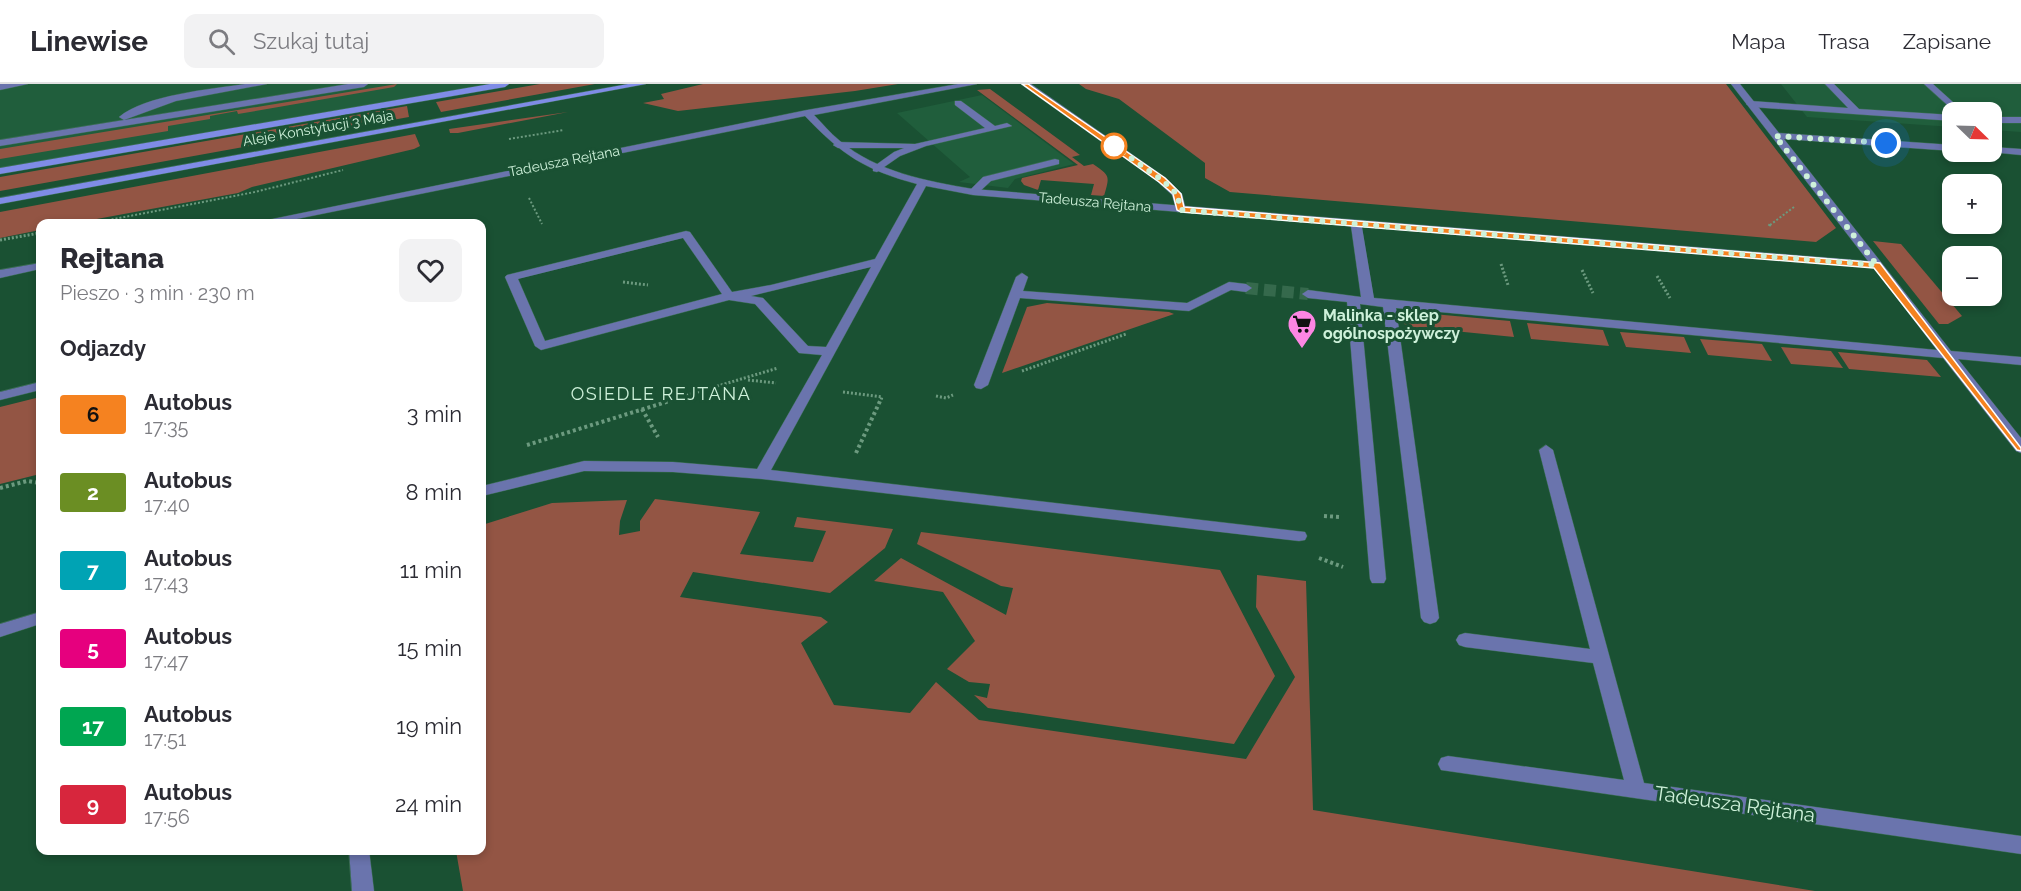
<!DOCTYPE html>
<html lang="pl">
<meta charset="utf-8">
<style>
:root{--surface:#fff;--page:#f2f2f3;--text:#2b2b33;--muted:#7c7c81;--line:#e1e1e2}
body{margin:0;font-family:Raleway,sans-serif;background:var(--page);color:var(--text);height:100vh;display:flex;flex-direction:column;font-size:22px;white-space:nowrap}
*{box-sizing:border-box;margin:0}
p{font-size:20px;color:var(--muted)}
.icon{flex:none;width:33px;height:33px;fill:none;stroke:currentColor;stroke-width:2;stroke-linecap:round;stroke-linejoin:round}
.map{position:relative;flex:1;overflow:hidden}
.panel{position:absolute;left:36px;top:135px;width:450px;height:636px;display:flex;flex-direction:column;background:var(--surface);border-radius:12px;box-shadow:0 3px 9px #0003}
.panel>*{flex:none}
.badge{padding:0 12px;border-radius:4px;font-size:21px;line-height:39px}
.needle{width:39px;rotate:113deg}
.tools{position:absolute;left:1942px;top:18px;display:grid;gap:12px}
.tools a{display:grid;place-items:center;width:60px;height:60px;border-radius:12px;background:var(--surface);box-shadow:0 3px 9px #0003;font-size:30px}
.you{position:absolute;width:30px;height:30px;margin:-15px;border:4px solid #fff;border-radius:50%;background:#1a73e8;box-shadow:0 0 0 9px #1a73e833}
.map>.badge{position:absolute;translate:-50% -50%;box-shadow:0 0 0 3px #fff}
h2{padding:0 24px;font-size:22px;line-height:54px}
.round{display:grid;place-items:center;flex:none;width:63px;height:63px;border-radius:12px;background:var(--page)}
.summary{display:flex;align-items:center;justify-content:space-between;height:102px;padding:0 24px}
h1{font-size:28px;font-weight:800;line-height:45px}
ul{padding:0;list-style:none}
li{display:flex;align-items:center;gap:18px;height:78px;padding:0 24px}
li div{flex:1}
li b{display:block;font-size:22px}
li em{font-style:normal}
li .badge{min-width:66px;font-weight:700;text-align:center}
header{display:flex;align-items:center;gap:36px;box-sizing:border-box;height:84px;padding:0 30px;background:var(--surface);border-bottom:2px solid var(--line)}
header strong{font-size:28px}
nav{display:flex;gap:33px;margin-inline-start:auto;font-size:21px}
.search{width:420px;height:54px;background:var(--page);display:flex;align-items:center;gap:15px;box-sizing:border-box;padding:0 21px;border-radius:12px;color:var(--muted);font-size:22px}
.map>svg:first-child{display:block}
.built{fill:#205e3c}
.green{fill:#935544}
.lines{fill:none;stroke-linecap:round;stroke-linejoin:round}
.street-tunnel{stroke:#35694c;stroke-width:12;stroke-dasharray:12 6;stroke-linecap:butt}
.lane-casing{stroke:#3a6e51;stroke-width:1}
.street-casing{stroke:#3a6e51;stroke-width:1}
.secondary-casing{stroke:#3a6e51;stroke-width:1}
.path-far2{stroke:#6c9a7f;stroke-width:2;stroke-dasharray:2 2;stroke-linecap:butt}
.path-far1{stroke:#6c9a7f;stroke-width:3;stroke-dasharray:2 2;stroke-linecap:butt}
.path{stroke:#6c9a7f;stroke-width:4;stroke-dasharray:3 3;stroke-linecap:butt}
.lane{fill:#6a74ad;fill-rule:evenodd}
.street{fill:#6a74ad;fill-rule:evenodd}
.secondary{fill:#7f8ce6;fill-rule:evenodd}
.line{fill:#f58220;stroke:#fff;stroke-width:1.5}
.walk{stroke:#cef1da;stroke-width:6;stroke-dasharray:0 10.8}
.stop-dot{fill:#fff;stroke:#f58220;stroke-width:3}
.labels{text-anchor:middle;stroke-width:6;stroke-linejoin:round;paint-order:stroke}
.far-street-label{font-size:14px;fill:#cef1da;stroke:#1a5133}
.poi-label{font-size:16px;font-weight:bold;fill:#cef1da;stroke:#1a5133;text-anchor:start}
.neighbourhood-label{font-size:18px;letter-spacing:1.5px;fill:#cef1da;stroke:#1a5133}
.near-street-label{font-size:20px;fill:#cef1da;stroke:#1a5133}
</style>
<header>
<strong>Linewise</strong>
<div class="search"><svg class="icon" aria-label="search" viewBox="0 0 24 24"><circle cx="10" cy="10" r="6"/><path d="M15 15l6 6"/></svg>Szukaj tutaj</div>
<nav><a>Mapa</a><a>Trasa</a><a>Zapisane</a></nav>
</header>
<div class="map">
<svg width="2021" height="807" viewBox="0 0 2021 807">
<rect width="100%" height="100%" fill="#1a5133"/>
<g class="built">
<polygon points="0,0 505,0 0,86"/>
<polygon points="1781,0 2021,0 2021,48 1992,46 1992,28 1953,28 1953,43 1807,33"/>
<polygon points="982,11 1074,80 1015,95 1008,104 959,98 970,93 897,29"/>
</g>
<g class="green">
<polygon points="397,0 394,3 238,30 237,27 210,32 210,35 168,42 168,47 0,75 0,65"/>
<polygon points="540,0 595,0 441,28 436,18"/>
<polygon points="703,0 898,0 855,7 678,27 643,19 664,15 661,10"/>
<polygon points="1079,0 1726,0 1836,144 1816,158 1230,108 1205,94 1205,79 1119,15 1086,5"/>
<path d="M 990,5 L 1080,71 L 1072,73 L 1084,82 L 1093,80 C 1110,92 1110,91 1104,112 L 1091,111 L 1094,100 L 1041,96 L 1038,106 L 1024,101 L 1021,97 L 1022,94 L 1078,81 L 977,6 Z"/>
<polygon points="407,22 409,33 0,107 0,93"/>
<polygon points="568,28 458,49 450,49 449,45"/>
<polygon points="415,50 420,62 414,65 252,103 238,109 75,139 40,140 40,146 0,154 0,128"/>
<polygon points="1873,157 1901,160 1962,232 1948,240 1939,240"/>
<polygon points="1047,219 1169,228 1174,230 1002,289 1027,223"/>
<polygon points="1411,228 1510,237 1514,253 1414,243 1404,240 1401,234 1404,230"/>
<polygon points="1527,239 1603,246 1609,262 1531,255"/>
<polygon points="1620,248 1684,253 1691,269 1626,263"/>
<polygon points="1700,255 1762,260 1772,277 1708,271"/>
<polygon points="1781,263 1831,267 1843,284 1791,280"/>
<polygon points="1838,268 1927,276 1941,293 1849,285"/>
<polygon points="40,313 40,390 0,400 0,323"/>
<polygon points="655,415 760,428 740,470 813,478 826,447 794,443 797,433 893,445 885,464 830,509 693,488 680,513 821,533 828,538 801,559 834,621 910,629 936,598 979,636 1246,675 1295,593 1256,523 1257,491 1306,497 1313,726 1815,807 463,807 456,767 482,766 482,441 552,419 627,416 620,437 619,451 640,447 640,437"/>
<polygon points="921,448 1220,486 1275,592 1234,660 988,624 974,611 987,614 990,600 969,598 947,585 975,557 943,508 874,497 901,474 1006,531 1013,504 1001,502 917,460"/>
</g>
<g class="lines">
<polyline class="street-tunnel" points="1246,204 1308,210"/>
<g class="lane-casing">
<g id="lane">
<path d="M 245,0 L 267,0 L 176,17 L 124,36 L 119,33 C 145,11 211,5 245,0 Z"/>
<polygon points="348,0 368,0 364,3 0,62 0,56"/>
<polygon points="1021,0 1031,0 1166,94 1182,110 1186,126 1185,128 1177,128 1172,111 1158,98"/>
<polygon points="1825,0 1834,0 1859,25 1953,31 1953,37 1751,23 1746,20 1751,17 1848,24"/>
<polygon points="1924,0 1933,0 1964,28 1955,28"/>
<polygon points="955,17 961,17 995,42 1007,39 1012,42 926,62 900,72 877,88 873,87 873,83 894,68 904,64 838,64 833,61 838,58 915,60 985,44 955,21"/>
<rect x="1992" y="33" width="29" height="6"/>
<polygon points="1055,75 1059,76 1059,80 991,97 977,110 968,108 983,93"/>
</g>
</g>
<g class="street-casing">
<g id="street">
<polygon points="0,0 28,0 0,6"/>
<path d="M 958,0 L 977,0 L 814,31 C 822,39 830,49 840,57 C 877,88 926,97 973,105 L 1868,177 L 1731,0 L 1740,0 L 1779,49 L 1953,61 L 1953,67 L 1784,55 L 1951,267 L 2021,273 L 2021,281 L 1958,275 L 2021,354 L 2021,369 L 2016,367 L 1943,274 L 1396,224 L 1439,534 L 1436,538 L 1430,540 L 1424,538 L 1421,534 L 1383,223 L 1360,220 L 1386,495 L 1384,499 L 1372,499 L 1370,495 L 1347,218 L 1308,214 L 1302,210 L 1308,206 L 1361,213 L 1351,142 L 973,111 L 926,102 L 771,386 L 1305,448 L 1307,452 L 1305,456 L 1299,457 L 762,395 L 673,388 L 584,387 L 482,412 L 482,402 L 584,377 L 673,378 L 757,385 L 822,271 L 799,269 L 755,220 L 729,216 L 541,266 L 535,262 L 505,193 L 507,191 L 686,147 L 690,148 L 732,208 L 771,201 L 875,175 L 917,100 C 865,86 842,71 805,32 L 272,140 L 248,140 L 807,26 ZM 1362,143 L 1874,184 L 1937,266 L 1374,214 ZM 683,154 L 722,210 L 545,257 L 518,195 ZM 871,183 L 826,263 L 808,262 L 763,214 L 751,212 Z"/>
<polygon points="1992,63 2021,65 2021,71 1989,68 1992,68"/>
<polygon points="40,179 40,185 0,194 0,186"/>
<polygon points="1022,189 1028,193 1023,207 1187,219 1229,198 1246,200 1252,204 1246,208 1231,206 1189,227 1020,214 988,301 981,305 976,304 974,301 1016,193"/>
<polygon points="40,298 40,306 0,316 0,308"/>
<polygon points="1546,361 1553,366 1644,699 2021,752 2021,770 1441,686 1438,680 1441,674 1448,672 1624,696 1593,579 1465,563 1459,561 1456,556 1459,551 1465,549 1590,565 1539,366"/>
<polygon points="40,528 40,540 0,553 0,540"/>
<polygon points="349,766 369,766 374,807 352,807"/>
</g>
</g>
<g class="secondary-casing">
<g id="secondary">
<polygon points="490,0 509,0 505,3 0,90 0,84"/>
<polygon points="628,0 646,0 0,120 0,114"/>
</g>
</g>
<g class="path-far2">
<polyline points="509,55 564,46"/>
<polyline points="529,114 542,140"/>
<polyline points="88,140 255,108 343,86"/>
<polyline points="1770,141 1794,123"/>
</g>
<g class="path-far1">
<polyline points="88,140 91,139"/>
<polyline points="1769,142 1771,139"/>
<polyline points="0,156 40,149"/>
<polyline points="1501,180 1508,201"/>
<polyline points="1582,186 1593,209"/>
<polyline points="1657,192 1670,214"/>
<polyline points="623,198 648,201"/>
<polyline points="1022,287 1126,250"/>
<polyline points="748,296 776,299"/>
<polyline points="843,308 882,313 881,316"/>
<polyline points="936,312 946,314 953,311"/>
<polyline points="671,316 778,284"/>
</g>
<g class="path">
<polyline points="642,325 658,353"/>
<polyline points="527,361 676,315"/>
<polyline points="856,369 881,315"/>
<polyline points="0,404 27,397 40,399"/>
<polyline points="1324,432 1340,433"/>
<polyline points="1319,474 1343,483"/>
</g>
<use href="#lane" class="lane"/>
<use href="#street" class="street"/>
<use href="#secondary" class="secondary"/>
</g>
<polygon class="line" points="1022,0 1028,0 1165,94 1181,110 1184,123 1880,179 2021,364 2021,367 2017,366 1874,184 1181,128 1177,126 1173,110 1159,98"/>
<g class="lines">
<polyline class="walk" points="1114,62 1162,96 1177,110 1181,126 1877,181 1775,52 1886,59"/>
</g>
<defs>
<g id="supermarket-pin" transform="scale(1.5)"><path d="M0 17L-7.5 6A9.5 9.5 0 1 1 7.5 6Z" fill="#fd86e3" stroke="#1a5133"/><path d="M-6-5.5h2.5l.6 2H6L4.5 2H-2.5L-4.4-4H-6ZM-1.5 3.2a1.3 1.3 0 1 0 .1 0ZM3 3.2a1.3 1.3 0 1 0 .1 0Z" fill="#111"/></g>
</defs>
<g fill-rule="evenodd">
<use href="#supermarket-pin" x="1302" y="240"/>
</g>
<circle class="stop-dot" cx="1114" cy="62" r="12"/>
<g class="labels">
<g class="far-street-label">
<text transform="translate(318 44) rotate(-10)" y="5">Aleje Konstytucji 3 Maja</text>
<text transform="translate(564 77) rotate(-11)" y="5">Tadeusza Rejtana</text>
<text transform="translate(1095 118) rotate(5)" y="5">Tadeusza Rejtana</text>
</g>
<g class="poi-label">
<text x="1323" y="237">Malinka - sklep<tspan x="1323" dy="18">ogólnospożywczy</tspan></text>
</g>
<g class="neighbourhood-label">
<text x="661" y="316">OSIEDLE REJTANA</text>
</g>
<g class="near-street-label">
<text transform="translate(1735 720) rotate(8)" y="7">Tadeusza Rejtana</text>
</g>
</g>
</svg>
<div class="tools">
<a><svg class="needle" viewBox="-14 -14 28 28"><path d="M0-13l5 13h-10z" fill="#e53935"/><path d="M0 13l5-13h-10z" fill="#7c7c81"/></svg></a>
<a>+</a>
<a>−</a>
</div>
<div class="you" style="left:1886px;top:59px"></div>
<section class="panel">
<div class="summary"><div><h1>Rejtana</h1><p>Pieszo · 3 min · 230 m</p></div><a class="round"><svg class="icon" aria-label="heart" viewBox="0 0 24 24"><path d="M12 20l-8-8c-3-5 5-10 8-4 3-6 11-1 8 4z"/></svg></a></div>
<h2>Odjazdy</h2>
<ul>
<li><span class="badge" style="background:#f58220;color:#111">6</span><div><b>Autobus</b><p>17:35</p></div><em>3 min</em></li>
<li><span class="badge" style="background:#6b8e23;color:#fff">2</span><div><b>Autobus</b><p>17:40</p></div><em>8 min</em></li>
<li><span class="badge" style="background:#00a3b4;color:#fff">7</span><div><b>Autobus</b><p>17:43</p></div><em>11 min</em></li>
<li><span class="badge" style="background:#e6007e;color:#fff">5</span><div><b>Autobus</b><p>17:47</p></div><em>15 min</em></li>
<li><span class="badge" style="background:#00a651;color:#fff">17</span><div><b>Autobus</b><p>17:51</p></div><em>19 min</em></li>
<li><span class="badge" style="background:#d7263d;color:#fff">9</span><div><b>Autobus</b><p>17:56</p></div><em>24 min</em></li>
</ul>
</section>
</div>
